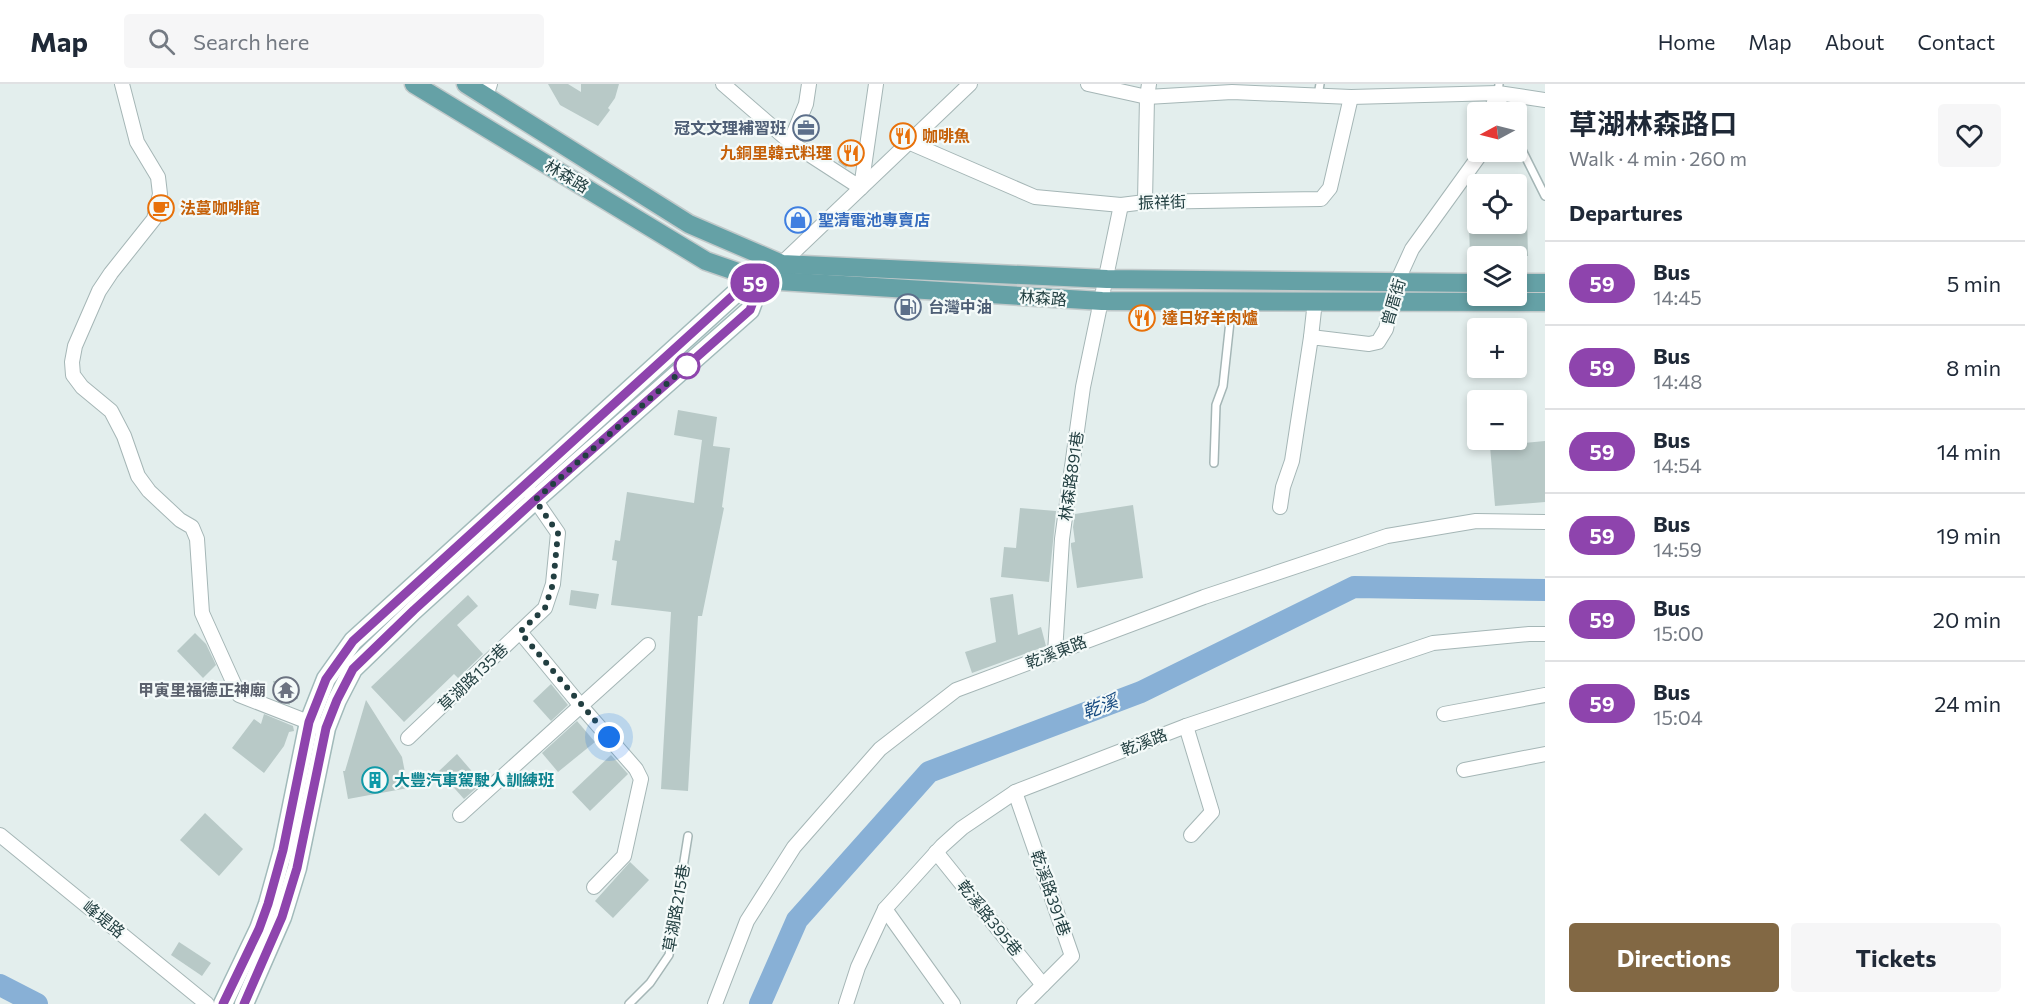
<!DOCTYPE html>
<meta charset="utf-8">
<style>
:root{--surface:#fff;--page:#f6f6f7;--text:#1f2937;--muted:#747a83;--line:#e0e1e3;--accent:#826844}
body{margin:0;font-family:Commissioner,"Noto Sans TC",sans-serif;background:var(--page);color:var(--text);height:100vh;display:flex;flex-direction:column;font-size:22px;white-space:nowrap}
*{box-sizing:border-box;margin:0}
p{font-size:20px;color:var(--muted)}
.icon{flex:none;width:33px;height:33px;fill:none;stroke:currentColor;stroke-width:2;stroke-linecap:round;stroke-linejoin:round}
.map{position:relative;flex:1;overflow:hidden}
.side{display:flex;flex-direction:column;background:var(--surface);width:480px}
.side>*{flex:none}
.badge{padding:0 12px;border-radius:20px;font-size:21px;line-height:39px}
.needle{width:39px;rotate:263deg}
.tools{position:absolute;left:1467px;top:18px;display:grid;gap:12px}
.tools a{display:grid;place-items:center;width:60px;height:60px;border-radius:6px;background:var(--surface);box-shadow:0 3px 9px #0003;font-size:30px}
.you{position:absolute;width:30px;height:30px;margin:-15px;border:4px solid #fff;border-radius:50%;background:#1a73e8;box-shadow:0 0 0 9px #1a73e833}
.map>.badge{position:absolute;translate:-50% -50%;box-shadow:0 0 0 3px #fff}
h2{padding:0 24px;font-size:22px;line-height:54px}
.round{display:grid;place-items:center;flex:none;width:63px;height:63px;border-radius:6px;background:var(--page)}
.summary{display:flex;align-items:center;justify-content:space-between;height:102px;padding:0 24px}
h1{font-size:28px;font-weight:700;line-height:45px}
.cta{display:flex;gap:12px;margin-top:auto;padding:12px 24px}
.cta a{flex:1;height:69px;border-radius:6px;background:var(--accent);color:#fff;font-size:24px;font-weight:700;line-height:69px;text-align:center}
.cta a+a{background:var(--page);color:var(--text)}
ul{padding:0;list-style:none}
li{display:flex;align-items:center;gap:18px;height:84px;padding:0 24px;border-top:2px solid var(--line)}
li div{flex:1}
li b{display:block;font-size:22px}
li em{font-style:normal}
li .badge{min-width:66px;font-weight:700;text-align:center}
header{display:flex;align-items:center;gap:36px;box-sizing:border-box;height:84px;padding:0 30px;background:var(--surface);border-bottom:2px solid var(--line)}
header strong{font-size:28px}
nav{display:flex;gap:33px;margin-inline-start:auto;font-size:21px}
.search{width:420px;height:54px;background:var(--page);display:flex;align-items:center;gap:15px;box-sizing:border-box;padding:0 21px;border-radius:6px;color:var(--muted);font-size:22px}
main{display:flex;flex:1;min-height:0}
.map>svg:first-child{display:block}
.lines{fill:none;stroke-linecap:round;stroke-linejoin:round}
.river{stroke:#88b0d6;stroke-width:22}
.building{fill:#b8c9c7}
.lane-casing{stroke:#a5b6b6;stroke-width:10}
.street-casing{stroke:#a5b6b6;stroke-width:16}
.secondary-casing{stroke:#a1baba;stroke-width:21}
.primary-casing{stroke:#c1c9ca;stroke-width:21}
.lane{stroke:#fff;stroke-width:7}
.street{stroke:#fff;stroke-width:14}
.secondary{stroke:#fff;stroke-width:18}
.primary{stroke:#65a1a6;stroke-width:18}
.line-casing{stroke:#fff;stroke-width:14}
.line{stroke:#8e44ad;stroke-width:9}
.walk{stroke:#223f41;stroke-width:6;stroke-dasharray:0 10.8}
.stop-dot{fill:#fff;stroke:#8e44ad;stroke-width:3}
.labels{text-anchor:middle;stroke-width:4.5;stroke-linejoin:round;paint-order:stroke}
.service-label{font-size:16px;font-weight:bold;fill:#4e5e75;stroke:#f4faf9;text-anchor:end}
.food-label{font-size:16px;font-weight:bold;fill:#c56008;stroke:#f4faf9;text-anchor:start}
.street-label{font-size:16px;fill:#223f41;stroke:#f4faf9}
.shop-label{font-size:16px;font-weight:bold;fill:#366cbe;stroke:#f4faf9;text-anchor:start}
.worship-label{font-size:16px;font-weight:bold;fill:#5b616d;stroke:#f4faf9;text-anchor:end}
.culture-label{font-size:16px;font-weight:bold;fill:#0d838f;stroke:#f4faf9;text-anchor:start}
.water-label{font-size:18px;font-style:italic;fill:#174b81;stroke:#f4faf9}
</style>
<header>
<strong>Map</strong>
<div class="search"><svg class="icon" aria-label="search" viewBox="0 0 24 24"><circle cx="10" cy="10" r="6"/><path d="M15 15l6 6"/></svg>Search here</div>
<nav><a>Home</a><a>Map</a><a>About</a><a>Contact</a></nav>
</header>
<main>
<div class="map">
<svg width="1545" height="920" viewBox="0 0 1545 920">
<rect width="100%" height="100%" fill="#e3eeed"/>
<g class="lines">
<g class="river">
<polyline points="0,901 37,920"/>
<polyline points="760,920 797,836 929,688 1141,608 1354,503 1545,506"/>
</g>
</g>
<g class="building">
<polygon points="548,0 568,0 581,8 581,0 619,0 615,14 608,24 610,26 598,42 560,21"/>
<polygon points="852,57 858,61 857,68 846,84 838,78"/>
<polygon points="1516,131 1527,131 1528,172 1470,172 1469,140 1516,140"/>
<polygon points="678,326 717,333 713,362 730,364 722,423 724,424 702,532 698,532 688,707 661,705 671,528 611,521 617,477 612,476 615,456 620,457 627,408 694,419 702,356 674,351"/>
<polygon points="1545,357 1545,418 1495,422 1490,362"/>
<polygon points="1133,421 1143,494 1077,504 1071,462 1071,459 1075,458 1073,443 1075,430"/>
<polygon points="1020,424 1056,427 1049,498 1001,493 1004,463 1016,464"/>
<polygon points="571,506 599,510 596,525 569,521"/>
<polygon points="1013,510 1018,551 1041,543 1046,562 972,589 965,568 996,558 990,514"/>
<polygon points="468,511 478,522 457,541 483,570 458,594 454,590 404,638 371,603"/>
<polygon points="195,549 206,560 216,581 203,594 177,567"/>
<polygon points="294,596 298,615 289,616 290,621 278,617 273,597"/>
<polygon points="551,600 568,621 551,637 533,617"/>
<polygon points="366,616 402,673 408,704 348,715 343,687 345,687"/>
<polygon points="264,630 293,642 294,647 289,648 284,662 264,689 232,664 254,635 261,640"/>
<polygon points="577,637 595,658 558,688 542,669"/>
<polygon points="457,670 482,699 464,715 439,687"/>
<polygon points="611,671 628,690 590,727 572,708"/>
<polygon points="205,729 243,765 219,792 180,756"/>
<polygon points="630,778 649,796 613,834 595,817"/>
<polygon points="179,858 211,879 202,892 171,871"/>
</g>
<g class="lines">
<g class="lane-casing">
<g id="lane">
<polyline points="1499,0 1498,9 1508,28"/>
<polyline points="1318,11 1320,0"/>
<polyline points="1516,54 1545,112"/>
<polyline points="1214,379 1216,321 1223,302 1232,219"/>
<polyline points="629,920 650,899 669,871 688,752"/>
</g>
</g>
<g class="street-casing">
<g id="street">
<polyline points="122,0 137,58 158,93 160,110 154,135 111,189 99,207 75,262 72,278 73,291 82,303 111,327 124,352 138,392 149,407 180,436 192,443 197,455 202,529 239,611 316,641"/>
<polyline points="723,0 790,58 861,104 876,0"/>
<polyline points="1088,0 1147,13 1232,8 1351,13 1498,9 1545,16"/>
<polyline points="486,12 490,0"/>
<polyline points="1490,28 1498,9"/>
<polyline points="790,58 806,20 809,0"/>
<polyline points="908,58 1035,113 1121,121 1145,118 1321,115 1330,104 1351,13"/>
<polyline points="1145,118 1147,13 1149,0"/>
<polyline points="778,183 970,0"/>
<polyline points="1311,253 1315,217"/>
<polyline points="1280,423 1283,403 1292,377 1311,253 1369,260 1378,258 1386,245 1396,200 1412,165 1482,68"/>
<polyline points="520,548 581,622 636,685 641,695 624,772 594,803"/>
<polyline points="1055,569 1062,455 1083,303 1121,121"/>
<polyline points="1444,630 1545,611"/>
<polyline points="1186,642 1212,728 1191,751"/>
<polyline points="408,654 545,524 553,500 558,449 525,401"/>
<polyline points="1464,686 1545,670"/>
<polyline points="1015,708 1072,872 1024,920"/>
<polyline points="460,731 648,561"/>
<polyline points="0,751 207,920"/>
<polyline points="936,768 1043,901"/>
<polyline points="885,825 953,920"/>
<polyline points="715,920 747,837 794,763 880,665 956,606 1204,513 1387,452 1476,437 1545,438"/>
<polyline points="846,920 858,883 885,825 942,762 962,744 1015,708 1186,642 1433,559 1529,550 1545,550"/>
</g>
</g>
<g class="secondary-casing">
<g id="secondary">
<polyline points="223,920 259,845 268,820 283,766 309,638 326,595 353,557 738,207 761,196"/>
<polyline points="244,920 282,833 297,784 326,644 337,616 353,585 414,526 535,416 750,226 761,196"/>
</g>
</g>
<g class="primary-casing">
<g id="primary">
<polyline points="414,0 706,177 761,196 1102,217 1545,218"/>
<polyline points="466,0 689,140 782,180 1107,195 1478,199"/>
<polyline points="1516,199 1545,199"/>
</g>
</g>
<use href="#lane" class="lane"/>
<use href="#street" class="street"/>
<use href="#secondary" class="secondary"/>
<use href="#primary" class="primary"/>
</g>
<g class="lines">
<g class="line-casing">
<polyline id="line" points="223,920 259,845 268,820 283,766 309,638 326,595 353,557 738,207 761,196 750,226 535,416 414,526 353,585 337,616 326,644 297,784 282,833 244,920"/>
</g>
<use href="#line" class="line"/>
<polyline class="walk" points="609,653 520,548 545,524 553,500 558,449 535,416 687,282"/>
</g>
<defs>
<g id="office-ring" transform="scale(1.35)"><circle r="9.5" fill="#f4faf9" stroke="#5c6f8a" stroke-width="1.5"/><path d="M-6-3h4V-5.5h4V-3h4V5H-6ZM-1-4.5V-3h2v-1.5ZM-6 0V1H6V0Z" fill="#5c6f8a"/></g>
<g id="restaurant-ring" transform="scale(1.35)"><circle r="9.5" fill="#f4faf9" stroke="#e8710a" stroke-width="1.5"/><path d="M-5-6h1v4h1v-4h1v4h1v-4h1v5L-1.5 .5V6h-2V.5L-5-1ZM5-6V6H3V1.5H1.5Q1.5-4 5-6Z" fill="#e8710a"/></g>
<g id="cafe-ring" transform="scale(1.35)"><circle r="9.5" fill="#f4faf9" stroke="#e8710a" stroke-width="1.5"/><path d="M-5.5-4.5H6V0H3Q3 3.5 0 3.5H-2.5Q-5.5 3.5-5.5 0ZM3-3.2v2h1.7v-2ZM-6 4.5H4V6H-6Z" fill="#e8710a"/></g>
<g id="shop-ring" transform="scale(1.35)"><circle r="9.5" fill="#f4faf9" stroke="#3f7fe0" stroke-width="1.5"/><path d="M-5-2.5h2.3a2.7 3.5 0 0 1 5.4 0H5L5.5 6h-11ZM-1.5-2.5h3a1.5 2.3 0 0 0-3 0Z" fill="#3f7fe0"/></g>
<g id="fuel-ring" transform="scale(1.35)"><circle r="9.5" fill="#f4faf9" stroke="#5c6f8a" stroke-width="1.5"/><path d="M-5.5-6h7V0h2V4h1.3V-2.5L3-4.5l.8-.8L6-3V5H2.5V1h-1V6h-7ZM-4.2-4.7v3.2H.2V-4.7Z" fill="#5c6f8a"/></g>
<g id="temple-ring" transform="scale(1.35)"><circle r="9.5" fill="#f4faf9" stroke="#6b7280" stroke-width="1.5"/><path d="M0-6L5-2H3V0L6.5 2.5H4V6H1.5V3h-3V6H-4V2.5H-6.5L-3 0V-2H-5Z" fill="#6b7280"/></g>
<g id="building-ring" transform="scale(1.35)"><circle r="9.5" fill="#f4faf9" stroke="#0f9aa8" stroke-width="1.5"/><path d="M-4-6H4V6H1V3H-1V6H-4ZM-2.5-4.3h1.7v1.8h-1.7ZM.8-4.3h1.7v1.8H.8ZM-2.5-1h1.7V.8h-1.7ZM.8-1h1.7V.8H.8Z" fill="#0f9aa8"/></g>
</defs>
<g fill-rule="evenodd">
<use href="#office-ring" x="806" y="44"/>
<use href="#restaurant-ring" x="903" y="52"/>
<use href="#restaurant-ring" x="851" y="69"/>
<use href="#cafe-ring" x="161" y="124"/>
<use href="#shop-ring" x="798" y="136"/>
<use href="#fuel-ring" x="908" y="223"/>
<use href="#restaurant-ring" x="1142" y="234"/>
<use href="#temple-ring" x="286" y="606"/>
<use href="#building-ring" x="375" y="696"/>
</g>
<circle class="stop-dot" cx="687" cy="282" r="12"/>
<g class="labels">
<g class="service-label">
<text x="786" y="50">冠文文理補習班</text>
<text x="928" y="229" text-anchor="start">台灣中油</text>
</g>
<g class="food-label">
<text x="922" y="58">咖啡魚</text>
<text x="832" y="75" text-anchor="end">九銅里韓式料理</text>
<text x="180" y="130">法蔓咖啡館</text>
<text x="1162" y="240">達日好羊肉爐</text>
</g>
<g class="street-label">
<text transform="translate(567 92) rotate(31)" y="6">林森路</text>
<text transform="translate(1162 118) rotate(-2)" y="6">振祥街</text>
<text transform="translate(1043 214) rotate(4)" y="6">林森路</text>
<text transform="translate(1393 218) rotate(-74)" y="6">曾厝街</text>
<text transform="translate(1071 392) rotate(-82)" y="6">林森路891巷</text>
<text transform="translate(1056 568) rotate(-21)" y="6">乾溪東路</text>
<text transform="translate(473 593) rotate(-44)" y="6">草湖路135巷</text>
<text transform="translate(1144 658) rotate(-21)" y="6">乾溪路</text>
<text transform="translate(1051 809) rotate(71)" y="6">乾溪路391巷</text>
<text transform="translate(676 824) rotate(-80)" y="6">草湖路215巷</text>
<text transform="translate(990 834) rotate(51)" y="6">乾溪路395巷</text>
<text transform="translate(104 835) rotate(39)" y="6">峰堤路</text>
</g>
<g class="shop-label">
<text x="818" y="142">聖清電池專賣店</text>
</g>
<g class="worship-label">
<text x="266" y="612">甲寅里福德正神廟</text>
</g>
<g class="culture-label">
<text x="394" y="702">大豐汽車駕駛人訓練班</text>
</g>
<g class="water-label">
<text transform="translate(1100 623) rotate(-21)" y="6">乾溪</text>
</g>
</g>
</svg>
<div class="tools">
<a><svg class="needle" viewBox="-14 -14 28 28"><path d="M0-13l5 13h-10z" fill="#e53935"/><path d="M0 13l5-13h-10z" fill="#747a83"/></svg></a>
<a><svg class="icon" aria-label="locate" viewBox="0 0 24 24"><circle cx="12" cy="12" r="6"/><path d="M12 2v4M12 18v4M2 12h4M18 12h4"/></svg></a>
<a><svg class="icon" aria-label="layers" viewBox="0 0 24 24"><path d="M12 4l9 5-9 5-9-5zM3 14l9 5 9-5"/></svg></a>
<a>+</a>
<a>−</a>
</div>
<div class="you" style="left:609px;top:653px"></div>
<b class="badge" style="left:755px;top:199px;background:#8e44ad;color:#fff">59</b>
</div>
<section class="side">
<div class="summary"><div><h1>草湖林森路口</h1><p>Walk · 4 min · 260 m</p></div><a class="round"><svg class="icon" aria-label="heart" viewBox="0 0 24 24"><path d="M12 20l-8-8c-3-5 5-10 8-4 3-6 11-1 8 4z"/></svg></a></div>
<h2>Departures</h2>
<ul>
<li><span class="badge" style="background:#8e44ad;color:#fff">59</span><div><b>Bus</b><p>14:45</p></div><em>5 min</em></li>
<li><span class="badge" style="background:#8e44ad;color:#fff">59</span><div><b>Bus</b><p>14:48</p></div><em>8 min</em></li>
<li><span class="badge" style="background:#8e44ad;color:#fff">59</span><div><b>Bus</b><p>14:54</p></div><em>14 min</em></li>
<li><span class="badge" style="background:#8e44ad;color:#fff">59</span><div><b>Bus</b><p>14:59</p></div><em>19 min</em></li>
<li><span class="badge" style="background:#8e44ad;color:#fff">59</span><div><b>Bus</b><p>15:00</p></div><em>20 min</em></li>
<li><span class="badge" style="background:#8e44ad;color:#fff">59</span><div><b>Bus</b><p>15:04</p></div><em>24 min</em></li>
</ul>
<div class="cta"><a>Directions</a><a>Tickets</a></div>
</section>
</main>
